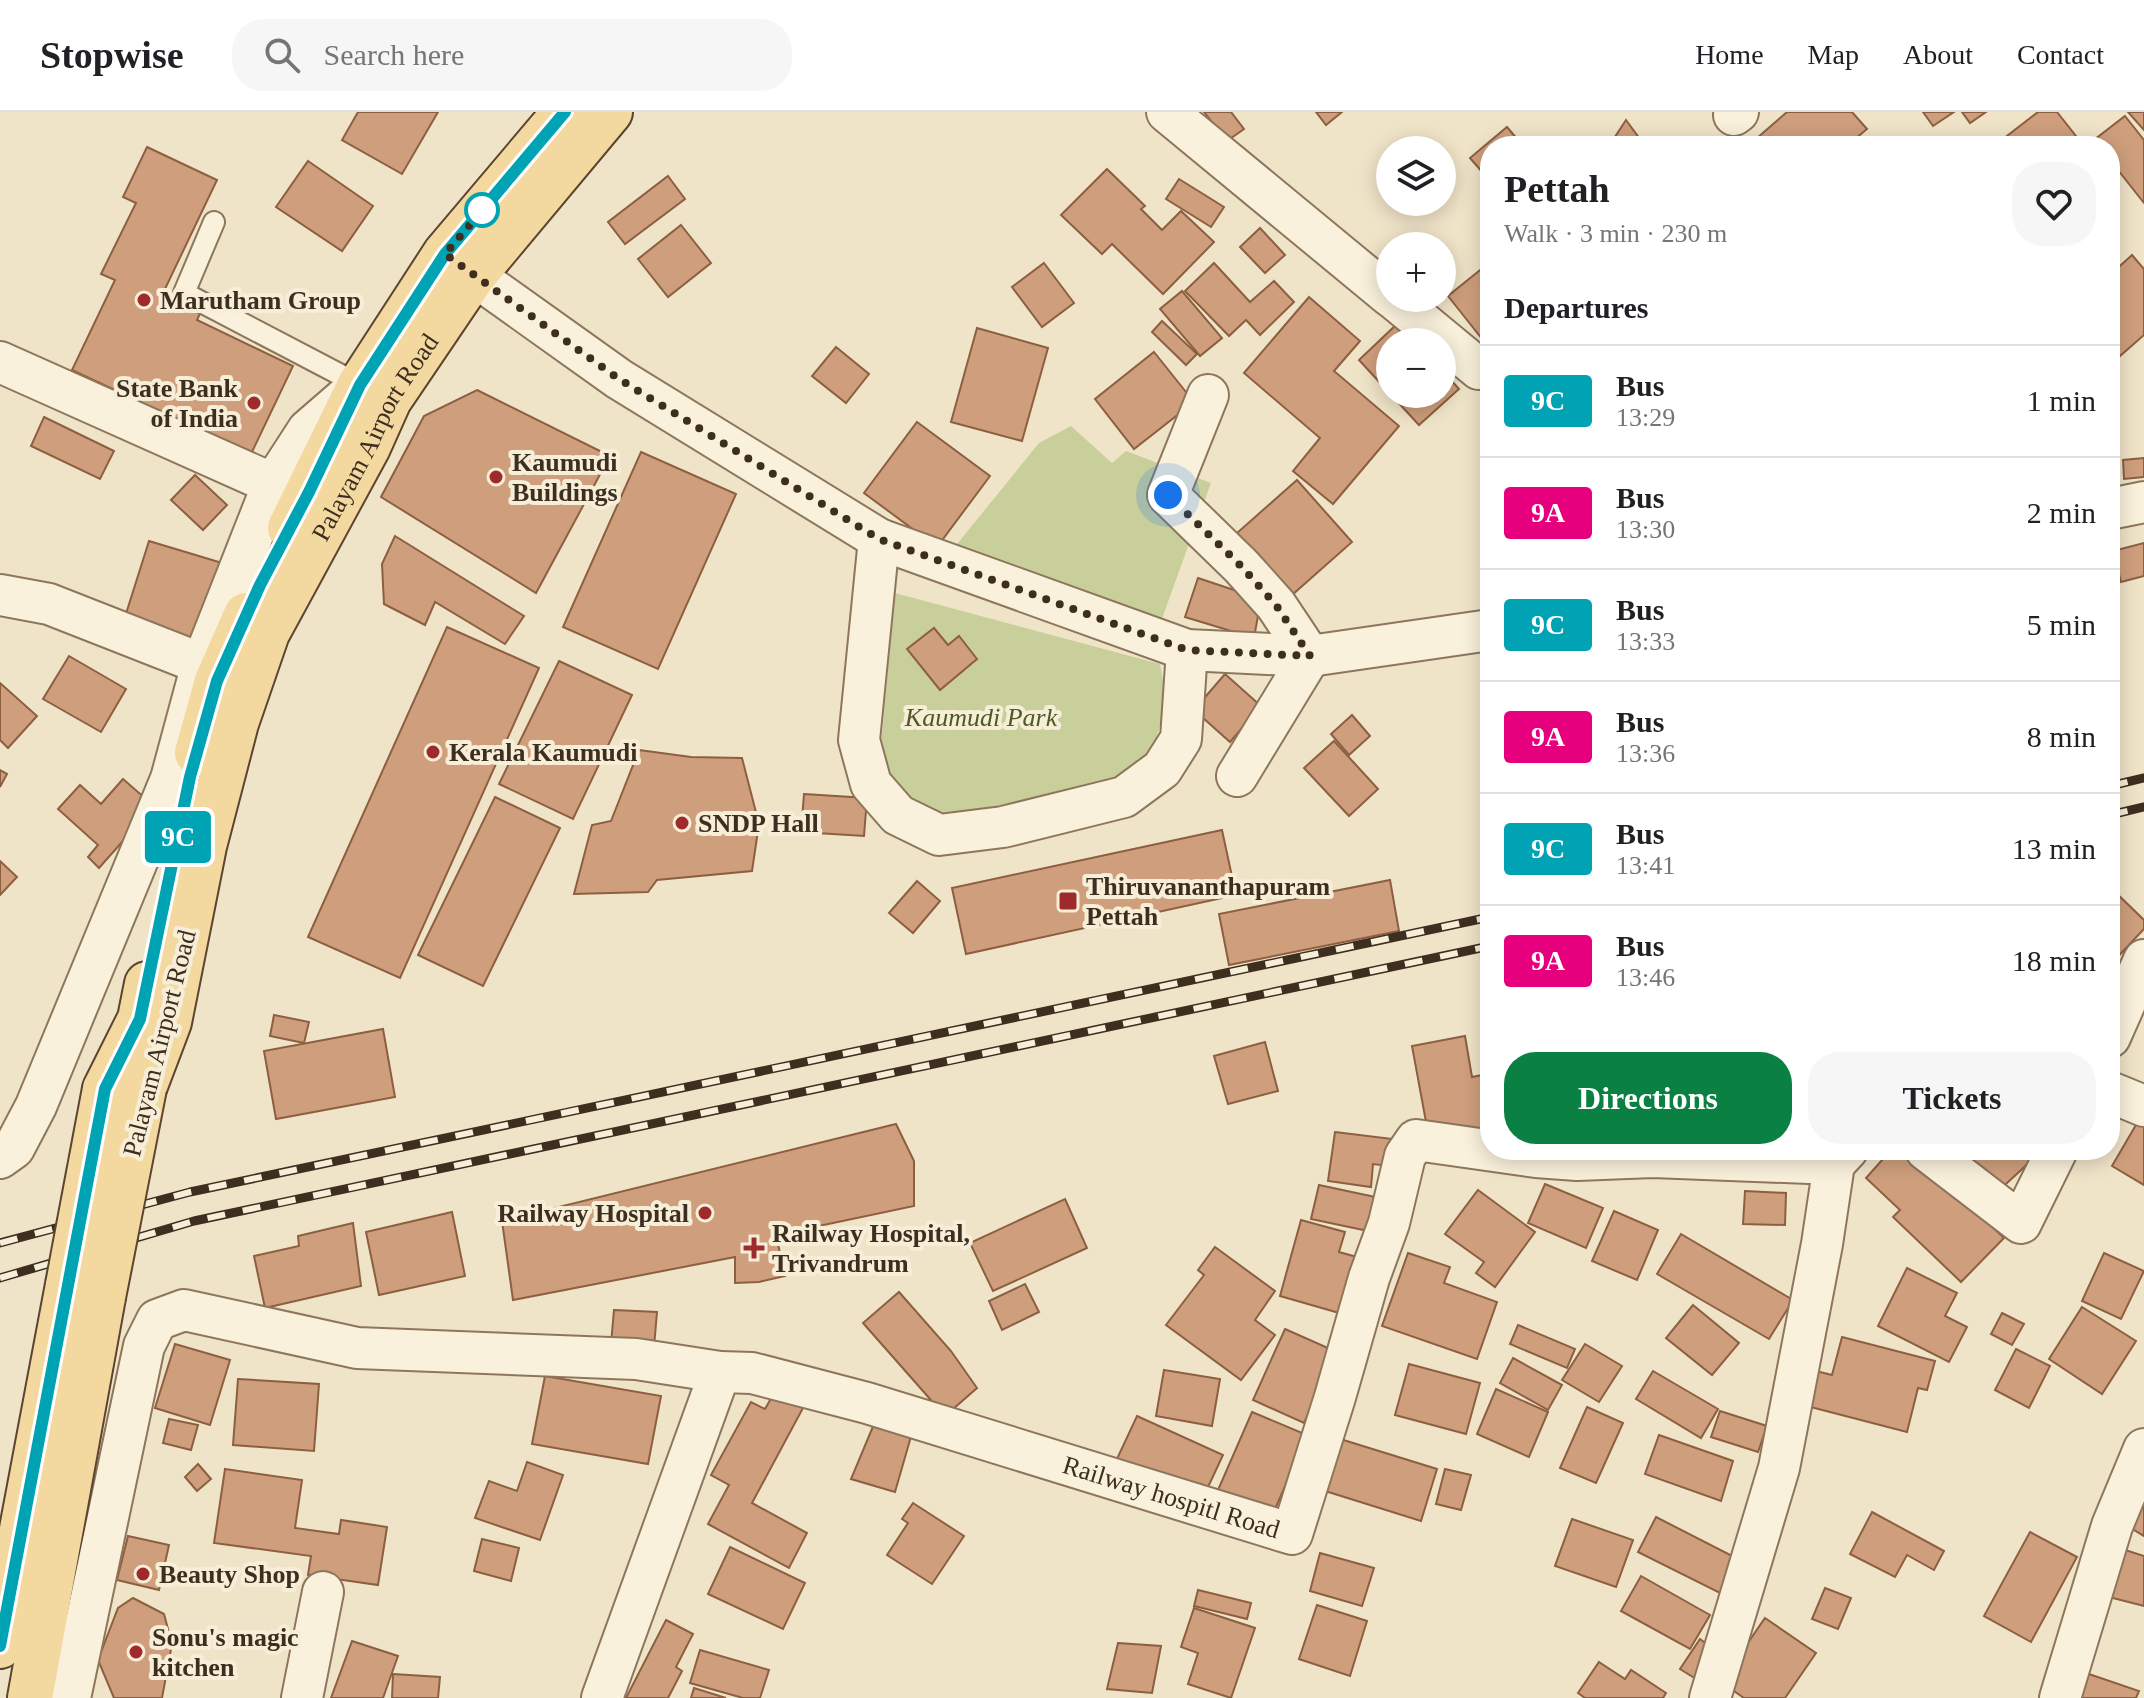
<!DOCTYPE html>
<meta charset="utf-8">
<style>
:root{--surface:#fff;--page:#f6f6f6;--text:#202124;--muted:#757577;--line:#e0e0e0;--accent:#0b8043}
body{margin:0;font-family:"Times New Roman",serif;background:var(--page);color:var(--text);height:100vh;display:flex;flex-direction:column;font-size:30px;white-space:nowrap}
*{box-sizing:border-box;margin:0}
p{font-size:26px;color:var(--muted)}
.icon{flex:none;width:44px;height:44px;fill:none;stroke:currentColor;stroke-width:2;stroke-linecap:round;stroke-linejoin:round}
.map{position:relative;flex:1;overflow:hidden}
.details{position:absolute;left:1480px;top:24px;width:640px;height:1024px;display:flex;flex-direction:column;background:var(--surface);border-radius:32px;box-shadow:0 4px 20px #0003}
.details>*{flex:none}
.badge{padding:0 16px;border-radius:6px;font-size:28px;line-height:52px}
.tools{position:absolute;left:1376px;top:24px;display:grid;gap:16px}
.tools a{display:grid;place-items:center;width:80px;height:80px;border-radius:50%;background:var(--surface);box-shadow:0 4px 20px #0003;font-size:40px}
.you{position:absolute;width:40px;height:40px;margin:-20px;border:6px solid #fff;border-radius:50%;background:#1a73e8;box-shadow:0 0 0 12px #1a73e833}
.map>.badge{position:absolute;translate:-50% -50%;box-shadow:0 0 0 4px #fff}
h2{padding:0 24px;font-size:30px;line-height:72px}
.round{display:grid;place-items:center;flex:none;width:84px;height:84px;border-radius:32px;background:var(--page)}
.summary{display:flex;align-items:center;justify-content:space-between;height:136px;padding:0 24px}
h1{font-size:38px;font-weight:800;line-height:60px}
.primary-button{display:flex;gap:16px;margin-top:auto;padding:16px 24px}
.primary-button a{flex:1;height:92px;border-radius:32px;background:var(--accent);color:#fff;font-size:32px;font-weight:800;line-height:92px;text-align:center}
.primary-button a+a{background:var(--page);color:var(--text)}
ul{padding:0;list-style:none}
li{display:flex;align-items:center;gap:24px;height:112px;padding:0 24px;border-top:2px solid var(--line)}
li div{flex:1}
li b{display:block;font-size:30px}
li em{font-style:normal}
li .badge{min-width:88px;font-weight:700;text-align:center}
header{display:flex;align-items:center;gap:48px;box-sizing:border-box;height:112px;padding:0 40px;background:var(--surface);border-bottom:2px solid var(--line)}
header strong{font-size:38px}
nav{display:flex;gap:44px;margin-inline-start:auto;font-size:28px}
.search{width:560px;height:72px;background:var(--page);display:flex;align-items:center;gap:20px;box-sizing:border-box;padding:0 28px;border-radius:32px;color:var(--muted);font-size:30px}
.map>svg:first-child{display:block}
.green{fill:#c9cf9b}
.building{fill:#cf9f7d;stroke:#8d5f41;stroke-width:2}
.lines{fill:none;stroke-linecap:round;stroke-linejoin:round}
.service-casing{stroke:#8d765c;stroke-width:24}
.minor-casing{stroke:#8d765c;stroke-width:44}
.primary-casing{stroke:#5b4430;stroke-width:48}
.service{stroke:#faf1dc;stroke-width:20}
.minor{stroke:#faf1dc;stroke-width:40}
.primary{stroke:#f3d9a0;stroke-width:44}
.rail-casing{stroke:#3d2e20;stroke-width:9}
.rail{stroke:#f7eed8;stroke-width:6;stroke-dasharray:18;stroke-linecap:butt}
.primary-bridge-casing{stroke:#5b4430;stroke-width:48;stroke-linecap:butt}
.primary-bridge{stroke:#f3d9a0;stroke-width:44}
.line-casing{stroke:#fff;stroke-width:18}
.line{stroke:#00a3b4;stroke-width:12}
.walk{stroke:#3d2e20;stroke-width:8;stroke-dasharray:0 14.4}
.stop-dot{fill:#fff;stroke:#00a3b4;stroke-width:4}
.poi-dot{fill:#9e2a2b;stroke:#f7eed8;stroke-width:3}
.labels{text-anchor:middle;stroke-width:8;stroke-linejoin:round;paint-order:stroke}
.poi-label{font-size:26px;font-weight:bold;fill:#3d2e20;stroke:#f7eed8;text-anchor:start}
.street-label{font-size:26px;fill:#3d2e20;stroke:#f7eed8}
.park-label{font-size:26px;font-style:italic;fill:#4d5a26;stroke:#f7eed8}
</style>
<header>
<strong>Stopwise</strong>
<div class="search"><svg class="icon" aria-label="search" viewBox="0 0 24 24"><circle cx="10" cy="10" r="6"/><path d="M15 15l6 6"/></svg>Search here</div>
<nav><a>Home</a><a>Map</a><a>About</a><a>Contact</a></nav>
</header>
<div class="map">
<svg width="2144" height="1586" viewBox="0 0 2144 1586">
<rect width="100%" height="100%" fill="#f0e4c8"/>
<g class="green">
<polygon points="1071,314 1112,351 1126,339 1211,371 1159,515 953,437 1039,331"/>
<polygon points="895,481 1160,552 1167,589 1151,646 1091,681 938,713 893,688 879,655"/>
</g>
<g class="building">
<polygon points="358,0 438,0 402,62 342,28"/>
<polygon points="1204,0 1231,0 1244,17 1227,29"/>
<polygon points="1316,0 1342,0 1326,13"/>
<polygon points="1787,0 1852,0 1867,17 1847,34 1764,34 1757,26"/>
<polygon points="1923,0 1954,0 1933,14"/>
<polygon points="1962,0 1986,0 1970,11"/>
<polygon points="2038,0 2057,0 2083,33 1994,34"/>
<polygon points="2128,0 2144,0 2144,18"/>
<polygon points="2125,4 2144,28 2144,91 2110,48 2110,34 2099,34 2094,28"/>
<polygon points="1626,8 1645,34 1609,34"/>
<polygon points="1507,15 1523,34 1490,34 1490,69 1470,46"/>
<polygon points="147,35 217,68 164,179 202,197 197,208 293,254 251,342 72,258 115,168 101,162 136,91 123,85"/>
<polygon points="308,49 373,94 342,139 276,95"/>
<polygon points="1107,57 1145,94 1141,97 1162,118 1181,99 1214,130 1163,182 1112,132 1102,142 1061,103"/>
<polygon points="668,64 685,87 625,132 608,110"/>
<polygon points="1179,67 1224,95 1211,115 1166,87"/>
<polygon points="681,113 711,151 668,185 638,147"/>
<polygon points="1260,116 1285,143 1265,161 1240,135"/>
<polygon points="2132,143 2144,157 2144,223 2120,244 2110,232 2110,163"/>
<polygon points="1490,150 1490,237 1448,184"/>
<polygon points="1044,151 1074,191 1042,215 1012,175"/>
<polygon points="1214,151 1250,190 1274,169 1294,190 1260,223 1246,208 1229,224 1185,179"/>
<polygon points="1182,179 1222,226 1200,244 1160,197"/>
<polygon points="1309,185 1360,229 1334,259 1399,314 1333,392 1293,359 1320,326 1244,261"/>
<polygon points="1162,209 1197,242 1186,253 1152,220"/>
<polygon points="1398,211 1416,230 1390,230 1390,282 1442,282 1442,258 1459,277 1419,313 1359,248"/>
<polygon points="977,216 1048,236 1022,329 951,310"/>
<polygon points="836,235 869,262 846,291 812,264"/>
<polygon points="1154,240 1194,290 1134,337 1095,287"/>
<polygon points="477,278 610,344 536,481 381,385 424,304"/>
<polygon points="44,305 114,339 100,367 31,334"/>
<polygon points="917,310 990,364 937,435 864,381"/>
<polygon points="641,340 736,382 658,557 563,515"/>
<polygon points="2144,346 2144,365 2124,367 2123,348"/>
<polygon points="195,363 227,393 203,418 171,388"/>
<polygon points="1297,368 1352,430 1292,483 1237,421"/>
<polygon points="395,424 524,504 505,532 435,490 425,513 384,492 382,452"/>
<polygon points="149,429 222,451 197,530 124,508"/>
<polygon points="2144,431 2144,464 2121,470 2113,439"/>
<polygon points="1198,466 1261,487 1254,526 1185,505"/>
<polygon points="447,515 539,556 400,866 308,825"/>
<polygon points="934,516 948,533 959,524 977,547 940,578 907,537"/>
<polygon points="69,544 126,577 101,620 43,587"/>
<polygon points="559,549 632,583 573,707 499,672"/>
<polygon points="1225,562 1261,594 1230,630 1194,598"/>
<polygon points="0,571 37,604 8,636 0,628"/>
<polygon points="1352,603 1370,624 1349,643 1331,622"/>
<polygon points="1334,629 1378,677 1349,704 1304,656"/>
<polygon points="639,638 691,645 742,646 759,712 752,759 657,768 648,780 574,782 592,713 611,709"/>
<polygon points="0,658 7,662 0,675"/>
<polygon points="123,667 154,694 99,756 88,745 98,733 58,697 80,673 101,692"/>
<polygon points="804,682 867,686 864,724 801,720"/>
<polygon points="495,685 560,716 483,874 418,843"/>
<polygon points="1222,718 1236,783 966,842 952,776"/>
<polygon points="0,749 17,765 0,783"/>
<polygon points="1390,768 1399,819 1229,853 1219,802"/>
<polygon points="917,769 940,789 913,821 889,801"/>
<polygon points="2110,775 2144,808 2144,817 2110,853"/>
<polygon points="274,903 309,910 304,931 270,924"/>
<polygon points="383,917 395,985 276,1007 264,939"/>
<polygon points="1465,924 1472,965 1487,962 1490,1014 1429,1026 1412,934"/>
<polygon points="1265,930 1278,979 1228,992 1214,944"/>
<polygon points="2137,1011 2144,1015 2144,1073 2112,1054"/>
<polygon points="896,1012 914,1049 914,1094 776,1123 785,1164 759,1170 735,1171 735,1145 513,1188 502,1109"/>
<polygon points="1335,1020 1401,1028 1398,1055 1373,1052 1371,1075 1328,1069"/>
<polygon points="1891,1038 1911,1038 2004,1126 1961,1170 1893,1105 1900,1098 1866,1066"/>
<polygon points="1955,1038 2025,1038 2033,1047 1995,1082"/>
<polygon points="1545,1072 1603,1096 1586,1136 1528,1111"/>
<polygon points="1319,1073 1380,1086 1373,1120 1311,1107"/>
<polygon points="1478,1078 1535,1120 1495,1175 1476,1161 1484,1150 1445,1122"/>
<polygon points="1745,1079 1786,1081 1785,1113 1743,1112"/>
<polygon points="1065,1087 1087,1136 993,1179 970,1131"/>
<polygon points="1614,1099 1658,1118 1637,1168 1592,1149"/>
<polygon points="452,1100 465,1164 379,1183 366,1120"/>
<polygon points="1301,1108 1345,1120 1339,1140 1368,1148 1353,1205 1280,1184"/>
<polygon points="353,1111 361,1174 265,1196 254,1144 299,1134 298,1124"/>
<polygon points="1681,1122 1793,1188 1769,1227 1657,1162"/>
<polygon points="1215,1135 1275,1179 1255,1208 1275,1223 1241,1268 1166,1213 1204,1163 1198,1158"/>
<polygon points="1408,1141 1450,1155 1444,1171 1497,1190 1477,1247 1382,1214"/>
<polygon points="2104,1141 2144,1159 2121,1207 2082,1189"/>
<polygon points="1907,1156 1957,1181 1945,1204 1967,1215 1949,1250 1878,1214"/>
<polygon points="1025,1172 1039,1200 1002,1218 989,1189"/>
<polygon points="899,1180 951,1239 977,1276 945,1304 863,1211"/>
<polygon points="1693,1193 1739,1231 1712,1263 1666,1226"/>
<polygon points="2082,1195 2136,1229 2102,1282 2049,1247"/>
<polygon points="614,1198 657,1200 654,1235 611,1232"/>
<polygon points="2002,1201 2024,1212 2012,1233 1991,1222"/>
<polygon points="1518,1213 1575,1237 1567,1256 1510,1232"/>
<polygon points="1285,1217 1337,1240 1304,1311 1253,1288"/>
<polygon points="1842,1225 1935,1249 1927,1278 1918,1276 1907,1320 1803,1293 1812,1258 1832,1263"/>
<polygon points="175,1232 230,1248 210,1313 155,1296"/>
<polygon points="1585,1232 1622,1254 1599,1290 1562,1268"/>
<polygon points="2016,1237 2050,1254 2029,1296 1995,1278"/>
<polygon points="1513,1246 1562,1273 1548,1298 1500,1271"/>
<polygon points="1409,1252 1480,1271 1466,1322 1395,1303"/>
<polygon points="1164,1258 1220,1267 1212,1314 1156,1304"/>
<polygon points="1653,1259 1718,1297 1701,1326 1636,1287"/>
<polygon points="545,1264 661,1284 648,1352 532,1332"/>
<polygon points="238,1267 319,1272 314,1339 233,1333"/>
<polygon points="1496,1277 1548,1300 1529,1345 1477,1322"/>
<polygon points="774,1281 803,1296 752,1391 807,1421 789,1456 708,1412 729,1373 711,1363 751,1290 765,1297"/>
<polygon points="1587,1295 1623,1311 1596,1371 1560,1356"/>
<polygon points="1720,1299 1767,1314 1758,1340 1711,1325"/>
<polygon points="1252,1300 1307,1323 1273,1402 1218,1378"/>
<polygon points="1137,1304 1223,1343 1202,1388 1116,1349"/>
<polygon points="169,1307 198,1313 191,1338 163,1331"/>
<polygon points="874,1312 912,1321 895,1380 851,1367"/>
<polygon points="1659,1323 1733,1349 1721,1389 1645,1362"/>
<polygon points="1337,1326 1437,1357 1421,1409 1322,1378"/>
<polygon points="527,1350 563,1363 540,1428 475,1406 489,1369 517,1379"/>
<polygon points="198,1352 211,1367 197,1379 185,1365"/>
<polygon points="225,1357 302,1368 295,1416 339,1422 341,1408 387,1415 378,1473 308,1463 311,1444 214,1431"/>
<polygon points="1445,1357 1471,1363 1461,1398 1436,1392"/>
<polygon points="2144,1389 2144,1424 2129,1415"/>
<polygon points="913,1391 964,1424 932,1472 887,1443 908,1411 902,1407"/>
<polygon points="1872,1400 1944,1439 1934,1458 1907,1443 1895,1465 1850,1442"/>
<polygon points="1656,1405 1740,1448 1722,1482 1638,1440"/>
<polygon points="1572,1407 1633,1428 1616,1475 1555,1454"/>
<polygon points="2030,1420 2077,1445 2031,1530 1984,1504"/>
<polygon points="128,1424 169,1433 159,1478 117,1468"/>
<polygon points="482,1427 519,1436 511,1469 474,1459"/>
<polygon points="730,1435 805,1471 783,1517 708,1482"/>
<polygon points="2122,1437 2144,1444 2144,1494 2109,1485"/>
<polygon points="1320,1441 1374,1456 1362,1494 1310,1479"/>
<polygon points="1641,1464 1710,1503 1690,1537 1621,1499"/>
<polygon points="1825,1476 1851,1486 1838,1517 1812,1507"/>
<polygon points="1198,1478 1251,1491 1247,1507 1194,1494"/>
<polygon points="133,1486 164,1502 172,1532 162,1586 114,1586 98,1548 118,1496"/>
<polygon points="1317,1493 1367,1509 1350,1564 1299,1547"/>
<polygon points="1194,1496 1255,1516 1231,1586 1188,1572 1198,1541 1181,1535"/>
<polygon points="1765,1506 1816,1541 1785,1586 1744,1586 1721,1570"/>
<polygon points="666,1508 693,1522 676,1555 682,1559 668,1586 626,1586"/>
<polygon points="1700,1527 1716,1539 1696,1567 1680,1557"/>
<polygon points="352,1529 398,1544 383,1586 331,1586"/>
<polygon points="1118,1531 1161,1534 1152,1581 1107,1577"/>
<polygon points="700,1538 769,1558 760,1586 743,1586 690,1571"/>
<polygon points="1599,1550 1625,1567 1631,1558 1666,1581 1663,1586 1585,1586 1578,1581"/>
<polygon points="2083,1560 2139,1579 2136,1586 2073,1586"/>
<polygon points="393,1562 440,1565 438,1586 392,1586"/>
<polygon points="694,1576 726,1586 691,1586"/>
</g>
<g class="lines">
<g class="service-casing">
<polyline id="service" points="214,110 184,181 360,273"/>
</g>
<g class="minor-casing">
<g id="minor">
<polyline points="1167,0 1390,184"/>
<polyline points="1734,3 1738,0"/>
<polyline points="448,145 619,267 879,427 1187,538 1310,544 1490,518"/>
<polyline points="1393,186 1479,257 1490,249"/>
<polyline points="0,250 273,372"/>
<polyline points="1208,283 1168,383 1241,454 1276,493 1310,544 1237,664"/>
<polyline points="2110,397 2144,390"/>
<polyline points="879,427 859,628 871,672 898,703 939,723 1003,715 1124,685 1162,657 1181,627 1187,538"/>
<polyline points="0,483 49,492 202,552"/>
<polyline points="2110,925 2144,848"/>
<polyline points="2110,980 2144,994"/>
<polyline points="1926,1038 2021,1111 2057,1038"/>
<polyline points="0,1046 14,1036 36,994 171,667 202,552 273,372 308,318 360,273"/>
<polyline points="70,1586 144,1234 157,1208 184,1198 357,1236 636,1247 720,1260"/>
<polyline points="302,1586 323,1480"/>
<path id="s1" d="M 602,1586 L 720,1260 L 752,1261 L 867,1291 L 1292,1422 L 1335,1285 L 1369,1166 L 1389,1111 L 1405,1044 L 1416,1028 L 1536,1045 L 1577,1048 L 1653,1045 L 1834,1052"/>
<polyline points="1710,1586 1779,1356 1822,1132 1834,1052 1847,1038"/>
<polyline points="2060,1586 2112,1414 2144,1337"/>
</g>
</g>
<g class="primary-casing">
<g id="primary">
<polyline points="290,416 360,273 445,142 565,0"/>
<polyline points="197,641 217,569 246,503"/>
<path id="s2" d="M 144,976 L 169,910 L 204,734 L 236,611 L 267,521 L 368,335 L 389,288 L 473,164 L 610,0"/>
<polyline points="105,977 140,907 147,872"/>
<polyline points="0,1534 68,1173"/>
<polyline points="30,1586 103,1185"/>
</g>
</g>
<use href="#service" class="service"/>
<use href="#minor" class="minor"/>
<use href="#primary" class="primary"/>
<g class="rail-casing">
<g id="rail">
<polyline points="2110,674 2144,666"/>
<polyline points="2110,703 2144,695"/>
<polyline points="0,1131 190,1080 1490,805"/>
<polyline points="0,1166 194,1109 1490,834"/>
</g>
</g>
<use href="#rail" class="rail"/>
<g class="primary-bridge-casing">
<g id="primary-bridge">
<polyline points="68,1173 105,977"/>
<polyline points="103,1185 144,976"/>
</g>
</g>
<use href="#primary-bridge" class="primary-bridge"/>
</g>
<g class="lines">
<g class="line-casing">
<polyline id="line" points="0,1534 105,977 140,907 190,665 217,569 260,473 309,380 360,273 445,142 565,0"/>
</g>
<use href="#line" class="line"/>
<polyline class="walk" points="482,98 485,95 445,142 619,267 879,427 1187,538 1310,544 1276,493 1241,454 1168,383"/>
</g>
<circle class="stop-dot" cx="482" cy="98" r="16"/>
<g class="poi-dot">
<circle cx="144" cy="188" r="8"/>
<circle cx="254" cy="291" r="8"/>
<circle cx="496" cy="365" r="8"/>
<circle cx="433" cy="640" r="8"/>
<circle cx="682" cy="711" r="8"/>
<rect x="1058" y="779" width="20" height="20" rx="4"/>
<circle cx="705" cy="1101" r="8"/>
<path d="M750 1124h8v8h8v8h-8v8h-8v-8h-8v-8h8z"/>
<circle cx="143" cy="1462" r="8"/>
<circle cx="136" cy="1540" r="8"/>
</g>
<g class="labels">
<g class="poi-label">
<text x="160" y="197">Marutham Group</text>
<text x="238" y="285" text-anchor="end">State Bank<tspan x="238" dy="30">of India</tspan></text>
<text x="512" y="359">Kaumudi<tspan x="512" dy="30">Buildings</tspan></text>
<text x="449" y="649">Kerala Kaumudi</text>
<text x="698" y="720">SNDP Hall</text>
<text x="1086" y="783">Thiruvananthapuram<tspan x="1086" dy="30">Pettah</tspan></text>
<text x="689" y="1110" text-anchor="end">Railway Hospital</text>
<text x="772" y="1130">Railway Hospital,<tspan x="772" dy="30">Trivandrum</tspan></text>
<text x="159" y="1471">Beauty Shop</text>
<text x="152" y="1534">Sonu's magic<tspan x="152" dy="30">kitchen</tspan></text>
</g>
<g class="street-label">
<text dy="9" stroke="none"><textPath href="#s2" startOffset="696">Palayam Airport Road</textPath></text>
<text transform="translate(159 931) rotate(-76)" y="9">Palayam Airport Road</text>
<text dy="9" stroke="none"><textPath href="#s1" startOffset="816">Railway hospitl Road</textPath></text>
</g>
<g class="park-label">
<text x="981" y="614">Kaumudi Park</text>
</g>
</g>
</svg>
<div class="tools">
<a><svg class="icon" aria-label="layers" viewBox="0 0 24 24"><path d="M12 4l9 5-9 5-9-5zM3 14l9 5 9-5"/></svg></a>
<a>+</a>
<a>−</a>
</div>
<div class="you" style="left:1168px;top:383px"></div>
<b class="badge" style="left:178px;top:725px;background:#00a3b4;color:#fff">9C</b>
<section class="details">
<div class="summary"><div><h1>Pettah</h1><p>Walk · 3 min · 230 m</p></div><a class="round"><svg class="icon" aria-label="heart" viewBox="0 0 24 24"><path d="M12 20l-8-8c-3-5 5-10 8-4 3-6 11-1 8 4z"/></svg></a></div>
<h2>Departures</h2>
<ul>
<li><span class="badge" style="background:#00a3b4;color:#fff">9C</span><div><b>Bus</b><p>13:29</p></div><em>1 min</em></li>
<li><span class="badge" style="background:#e6007e;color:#fff">9A</span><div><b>Bus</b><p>13:30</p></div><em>2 min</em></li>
<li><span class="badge" style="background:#00a3b4;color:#fff">9C</span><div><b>Bus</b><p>13:33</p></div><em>5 min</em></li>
<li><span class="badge" style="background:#e6007e;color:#fff">9A</span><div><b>Bus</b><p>13:36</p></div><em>8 min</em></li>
<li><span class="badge" style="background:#00a3b4;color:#fff">9C</span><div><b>Bus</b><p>13:41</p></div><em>13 min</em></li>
<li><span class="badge" style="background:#e6007e;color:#fff">9A</span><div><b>Bus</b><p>13:46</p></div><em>18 min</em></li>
</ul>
<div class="primary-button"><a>Directions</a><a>Tickets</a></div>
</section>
</div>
